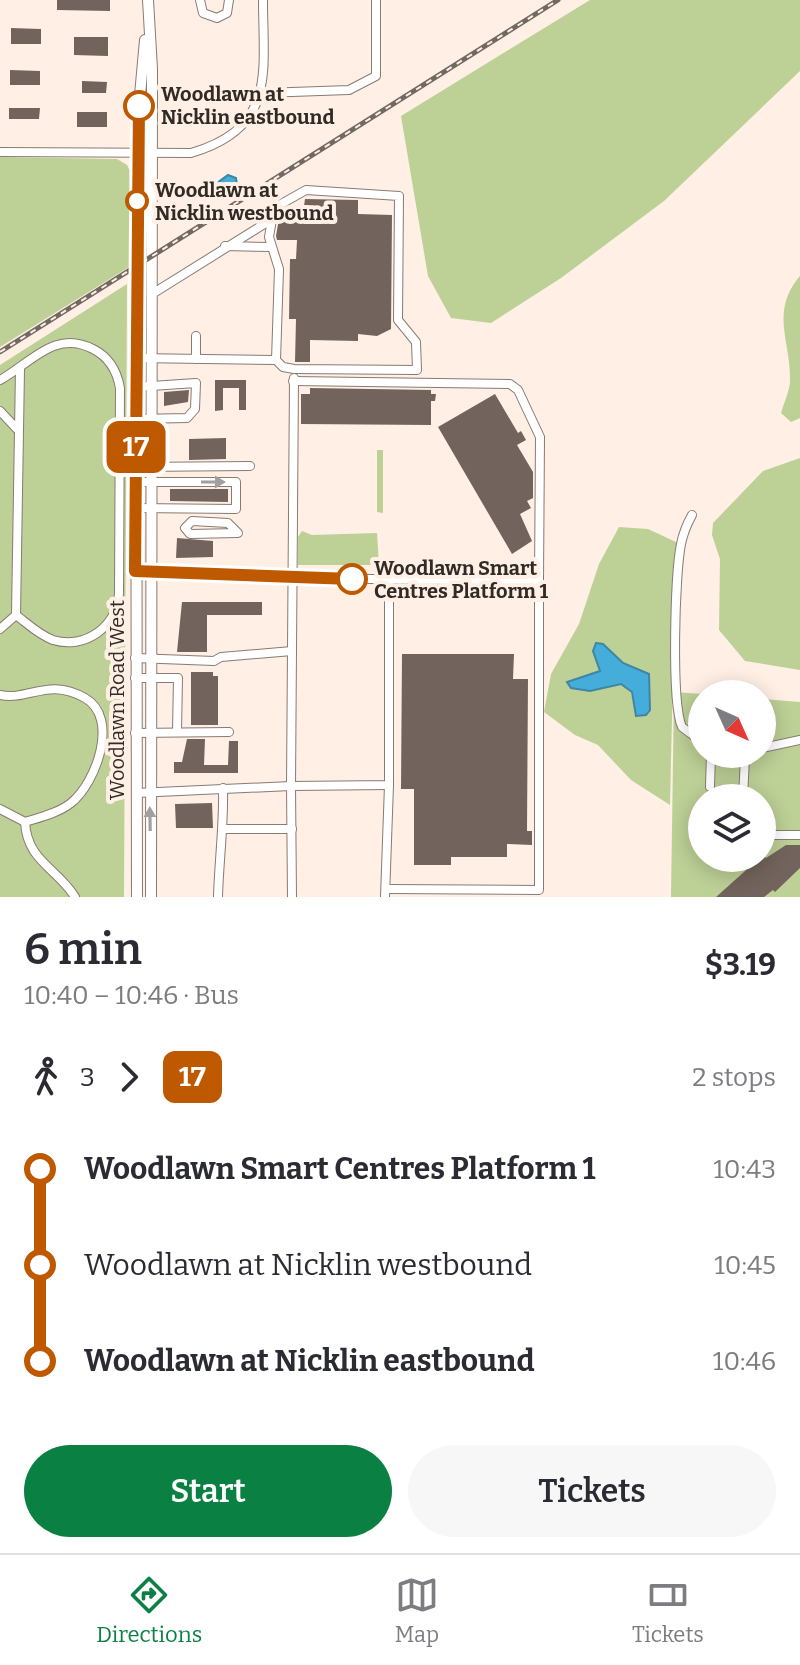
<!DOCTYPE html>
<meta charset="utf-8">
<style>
:root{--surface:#fff;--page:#f7f7f7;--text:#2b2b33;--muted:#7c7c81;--line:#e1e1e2;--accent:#0b8043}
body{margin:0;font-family:Bitter,serif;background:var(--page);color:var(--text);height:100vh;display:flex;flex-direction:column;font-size:30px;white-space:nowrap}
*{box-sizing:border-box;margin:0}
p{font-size:26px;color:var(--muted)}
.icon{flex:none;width:44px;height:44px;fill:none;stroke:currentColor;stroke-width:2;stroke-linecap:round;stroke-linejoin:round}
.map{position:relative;height:897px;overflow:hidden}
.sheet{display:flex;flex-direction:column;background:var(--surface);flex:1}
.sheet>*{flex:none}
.badge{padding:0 16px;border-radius:12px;font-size:28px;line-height:52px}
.needle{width:52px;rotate:135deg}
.buttons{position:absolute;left:688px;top:680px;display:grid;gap:16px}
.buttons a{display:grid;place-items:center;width:88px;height:88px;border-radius:50%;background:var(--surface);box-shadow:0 4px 20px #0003;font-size:40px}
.map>.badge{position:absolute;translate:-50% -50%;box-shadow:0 0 0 4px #fff}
.legs{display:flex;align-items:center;gap:12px;height:88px;padding:0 24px;font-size:26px}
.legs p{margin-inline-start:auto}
.head{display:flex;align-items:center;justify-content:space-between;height:136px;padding:0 24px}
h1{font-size:44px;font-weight:600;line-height:60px}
.action{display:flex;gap:16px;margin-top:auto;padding:16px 24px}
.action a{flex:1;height:92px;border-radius:48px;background:var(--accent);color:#fff;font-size:32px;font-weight:600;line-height:92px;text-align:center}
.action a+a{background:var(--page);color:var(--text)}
ul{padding:0 24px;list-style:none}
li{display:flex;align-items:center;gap:28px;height:96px;font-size:30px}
li i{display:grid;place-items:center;width:12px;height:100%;margin:0 10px;background:currentColor}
li i::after{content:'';width:20px;height:20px;margin:-10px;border:6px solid;border-radius:50%;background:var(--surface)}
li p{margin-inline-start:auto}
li:first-child i{background:linear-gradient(#0000 50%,currentColor 0)}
li:last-child i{background:linear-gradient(currentColor 50%,#0000 0)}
.tabs{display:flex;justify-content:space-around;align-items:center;height:112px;border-top:2px solid var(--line);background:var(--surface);font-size:22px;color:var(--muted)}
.tabs a{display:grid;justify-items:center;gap:4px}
.tabs .current{color:var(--accent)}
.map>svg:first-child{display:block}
.green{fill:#bdd096;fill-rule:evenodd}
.water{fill:#44adda;stroke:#3e86a4;stroke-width:2}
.building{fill:#72645c}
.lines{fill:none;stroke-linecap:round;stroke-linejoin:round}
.minor-casing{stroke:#887b72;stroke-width:10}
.major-casing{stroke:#887b72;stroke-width:12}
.minor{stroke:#fff;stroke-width:8}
.major{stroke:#fff;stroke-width:10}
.rail-casing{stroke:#726963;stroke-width:5}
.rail{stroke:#ffefe5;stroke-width:2;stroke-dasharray:6;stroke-linecap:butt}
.oneway{fill:#a2a09e}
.line-1-casing{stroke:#fff;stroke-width:18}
.line-1{stroke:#bf5900;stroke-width:12}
.stop-1-dot{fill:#fff;stroke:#bf5900;stroke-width:4}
.labels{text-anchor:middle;stroke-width:8;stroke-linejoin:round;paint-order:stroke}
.stop-label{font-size:20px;font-weight:bold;fill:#312b27;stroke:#ffefe5;text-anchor:start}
.street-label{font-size:20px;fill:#312b27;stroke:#ffefe5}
</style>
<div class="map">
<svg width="800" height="897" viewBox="0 0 800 897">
<rect width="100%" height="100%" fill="#ffefe5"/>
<g class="green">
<polygon points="590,0 800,0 800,71 664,201 561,278 491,323 451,318 428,276 401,116"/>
<polygon points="0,157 117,159 127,165 132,175 129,267 0,347"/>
<path d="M 800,276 L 800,418 L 791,422 L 781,413 C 784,403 789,392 790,382 C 792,343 769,312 800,276 Z"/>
<polygon points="127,284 124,897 0,897 0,365"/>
<polygon points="377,450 383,450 383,513 377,512"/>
<polygon points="800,458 800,670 745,661 719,630 720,559 712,535 713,523 763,471"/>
<path d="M 619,527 L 648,529 L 676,542 L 670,805 L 631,780 L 598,745 L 575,735 L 544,712 L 551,674 L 579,624 L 599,564 ZM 603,644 L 623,663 L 649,674 L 636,716 L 631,692 L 621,684 L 590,691 L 568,682 L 600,671 L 598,658 Z"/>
<polygon points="302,531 312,535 377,533 379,565 298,565 298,537"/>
<polygon points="478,561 480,565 487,561 486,570 404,572 404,568 477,569"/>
<polygon points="405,586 456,586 465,590 405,591"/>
<path d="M 674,692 L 702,694 L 702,754 L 762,754 L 762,699 L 800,702 L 800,897 L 671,897 ZM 702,798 L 762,798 L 762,858 L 702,858 Z"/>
</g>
<g class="water">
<polygon points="228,175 236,178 237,185 215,194 213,186"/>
<polygon points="596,643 603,644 623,663 649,674 650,710 646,715 636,716 632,692 621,684 590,691 571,688 567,682 600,671 593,651"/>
</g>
<g class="building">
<polygon points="57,0 110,0 110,11 57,10"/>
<polygon points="11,28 41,29 41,44 11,44"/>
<polygon points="74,37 108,37 108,56 74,55"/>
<polygon points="10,70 40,71 40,85 10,85"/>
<polygon points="82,81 107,82 106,93 82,93"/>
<polygon points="9,108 40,108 39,119 9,119"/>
<rect x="77" y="112" width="30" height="15"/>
<polygon points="305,199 358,200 358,214 392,215 391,329 377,336 358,334 358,341 310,340 310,362 295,362 296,319 289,319 290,259 296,259 297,240 277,240 276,236 280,213 303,213"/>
<polygon points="215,380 246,380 246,410 239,410 239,388 223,388 223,410 215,411"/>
<polygon points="310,388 431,390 431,394 436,394 435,401 431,401 431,425 301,424 301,394 310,394"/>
<polygon points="189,390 188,402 164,406 164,392"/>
<polygon points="495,394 518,433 521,431 526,440 517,445 533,472 533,498 527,501 531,508 520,514 532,541 512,554 438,427"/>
<polygon points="226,438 226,459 189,460 189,439"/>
<polygon points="170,489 228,489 228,502 170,501"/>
<polygon points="177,538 213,541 213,557 176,558"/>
<polygon points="182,602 262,602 262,615 207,615 207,652 177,652"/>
<polygon points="402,654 514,654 513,679 528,679 527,831 532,831 532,845 507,844 507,857 451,857 451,865 414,865 414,789 401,789"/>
<polygon points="191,672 213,672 213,676 218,676 218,725 191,725"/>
<polygon points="187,739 205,739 204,765 228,765 229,741 238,741 238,773 174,773 174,762 182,762"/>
<polygon points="212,803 213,828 176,828 175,804"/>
<polygon points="786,845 800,845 800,868 775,892 773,890 764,897 716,897 763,855 766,858"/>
</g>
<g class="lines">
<g class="minor-casing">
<g id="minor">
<polyline points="200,0 203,13 217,18 227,13 229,0"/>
<polyline points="263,93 349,90 376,76 376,0"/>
<path d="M 0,152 L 191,153 C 277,128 263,72 263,0"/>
<polyline points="225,246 271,247"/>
<polyline points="152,294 269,221"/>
<polyline points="136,358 276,360 283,367 294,369 417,370 416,342 398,320 399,196 306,190 274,208 269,237 279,269 276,360"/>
<polyline points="196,359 196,336"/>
<polyline points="294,378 291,786 389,785 389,580"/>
<path d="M 0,380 C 31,363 55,329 93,349 C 109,357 117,371 120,388 L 119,593 C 118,626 85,650 53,640 C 39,635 28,624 16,615"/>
<polyline points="0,411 17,429"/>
<polyline points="136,419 187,418 195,409 196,383 136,387"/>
<polyline points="136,467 250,466"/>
<polyline points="135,508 236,509 236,482 135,482"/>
<path d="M 692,515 C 687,524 683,534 681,544 C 675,574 671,702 682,727 L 702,742"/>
<polygon points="192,521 228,523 238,533 190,534 185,528"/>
<polyline points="135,571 293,578 539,581 540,437 518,390 510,384 293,381"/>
<polyline points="0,629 16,615 20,369"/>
<polyline points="135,658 214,661 221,657 292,651"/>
<polyline points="135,678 178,678 177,732"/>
<path d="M 0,695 C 29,701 48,677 85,698 C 120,718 96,783 71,803 C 58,813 41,817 25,822 L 0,809"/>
<polyline points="135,733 229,732"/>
<polyline points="762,748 800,740"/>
<polyline points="726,754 745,757 751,754"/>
<polyline points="710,787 711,754"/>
<polyline points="136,793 291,786 292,897"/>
<polyline points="743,798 745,757"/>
<path d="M 25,822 C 27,861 57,868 75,897"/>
<polyline points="225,829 292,829"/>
<polyline points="762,835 800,835"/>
<polyline points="388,889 539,890 539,581"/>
<path d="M 218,897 C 219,860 224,825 223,788"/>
<polyline points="385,897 389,785"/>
</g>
</g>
<g class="major-casing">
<g id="major">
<polyline points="148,0 152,69 151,897"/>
<polyline points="137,897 136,231 139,106 145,40"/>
</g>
</g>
<use href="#minor" class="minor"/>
<use href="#major" class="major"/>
<g class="rail-casing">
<polyline id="rail" points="0,352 558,0"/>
</g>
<use href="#rail" class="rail"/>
</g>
<defs><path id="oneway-solid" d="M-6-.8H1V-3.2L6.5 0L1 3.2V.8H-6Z" transform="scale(2)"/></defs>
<g class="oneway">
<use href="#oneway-solid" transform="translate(213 482)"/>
<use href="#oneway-solid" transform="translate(150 819) rotate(-91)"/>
</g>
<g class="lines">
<g class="line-1-casing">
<polyline id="line-1" points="139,106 135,571 352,579"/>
</g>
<use href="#line-1" class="line-1"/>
</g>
<g class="stop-1-dot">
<circle cx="139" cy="106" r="14"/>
<circle cx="137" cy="201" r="10"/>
<circle cx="352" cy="579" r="14"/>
</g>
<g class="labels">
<g class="stop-label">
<text x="161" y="101">Woodlawn at<tspan x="161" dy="23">Nicklin eastbound</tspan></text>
<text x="155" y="197">Woodlawn at<tspan x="155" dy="23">Nicklin westbound</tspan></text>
<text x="374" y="575">Woodlawn Smart<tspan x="374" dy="23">Centres Platform 1</tspan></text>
</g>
<g class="street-label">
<text transform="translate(117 700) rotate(-90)" y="7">Woodlawn Road West</text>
</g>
</g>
</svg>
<div class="buttons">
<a><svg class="needle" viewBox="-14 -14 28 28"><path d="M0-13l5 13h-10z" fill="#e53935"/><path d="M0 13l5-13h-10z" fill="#7c7c81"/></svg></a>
<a><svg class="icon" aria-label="layers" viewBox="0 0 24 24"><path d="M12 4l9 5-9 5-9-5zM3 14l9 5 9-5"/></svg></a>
</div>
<b class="badge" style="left:136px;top:447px;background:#bf5900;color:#fff">17</b>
</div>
<section class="sheet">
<div class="head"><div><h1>6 min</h1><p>10:40 – 10:46 · Bus</p></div><b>$3.19</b></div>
<div class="legs"><svg class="icon" aria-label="walk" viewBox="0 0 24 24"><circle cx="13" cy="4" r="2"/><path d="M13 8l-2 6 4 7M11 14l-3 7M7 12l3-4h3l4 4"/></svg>3<svg class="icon" aria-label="forward" viewBox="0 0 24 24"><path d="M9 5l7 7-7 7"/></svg><b class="badge" style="background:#bf5900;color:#fff">17</b><p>2 stops</p></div>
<ul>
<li><i style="color:#bf5900"></i><b>Woodlawn Smart Centres Platform 1</b><p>10:43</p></li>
<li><i style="color:#bf5900"></i><span>Woodlawn at Nicklin westbound</span><p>10:45</p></li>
<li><i style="color:#bf5900"></i><b>Woodlawn at Nicklin eastbound</b><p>10:46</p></li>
</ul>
<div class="action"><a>Start</a><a>Tickets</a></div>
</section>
<nav class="tabs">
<a class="current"><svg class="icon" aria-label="directions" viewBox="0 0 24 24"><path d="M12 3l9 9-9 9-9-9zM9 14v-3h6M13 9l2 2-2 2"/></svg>Directions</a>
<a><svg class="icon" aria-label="map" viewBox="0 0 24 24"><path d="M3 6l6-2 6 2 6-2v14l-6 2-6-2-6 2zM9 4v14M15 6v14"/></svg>Map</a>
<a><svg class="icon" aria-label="tickets" viewBox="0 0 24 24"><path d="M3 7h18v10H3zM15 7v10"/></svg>Tickets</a>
</nav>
